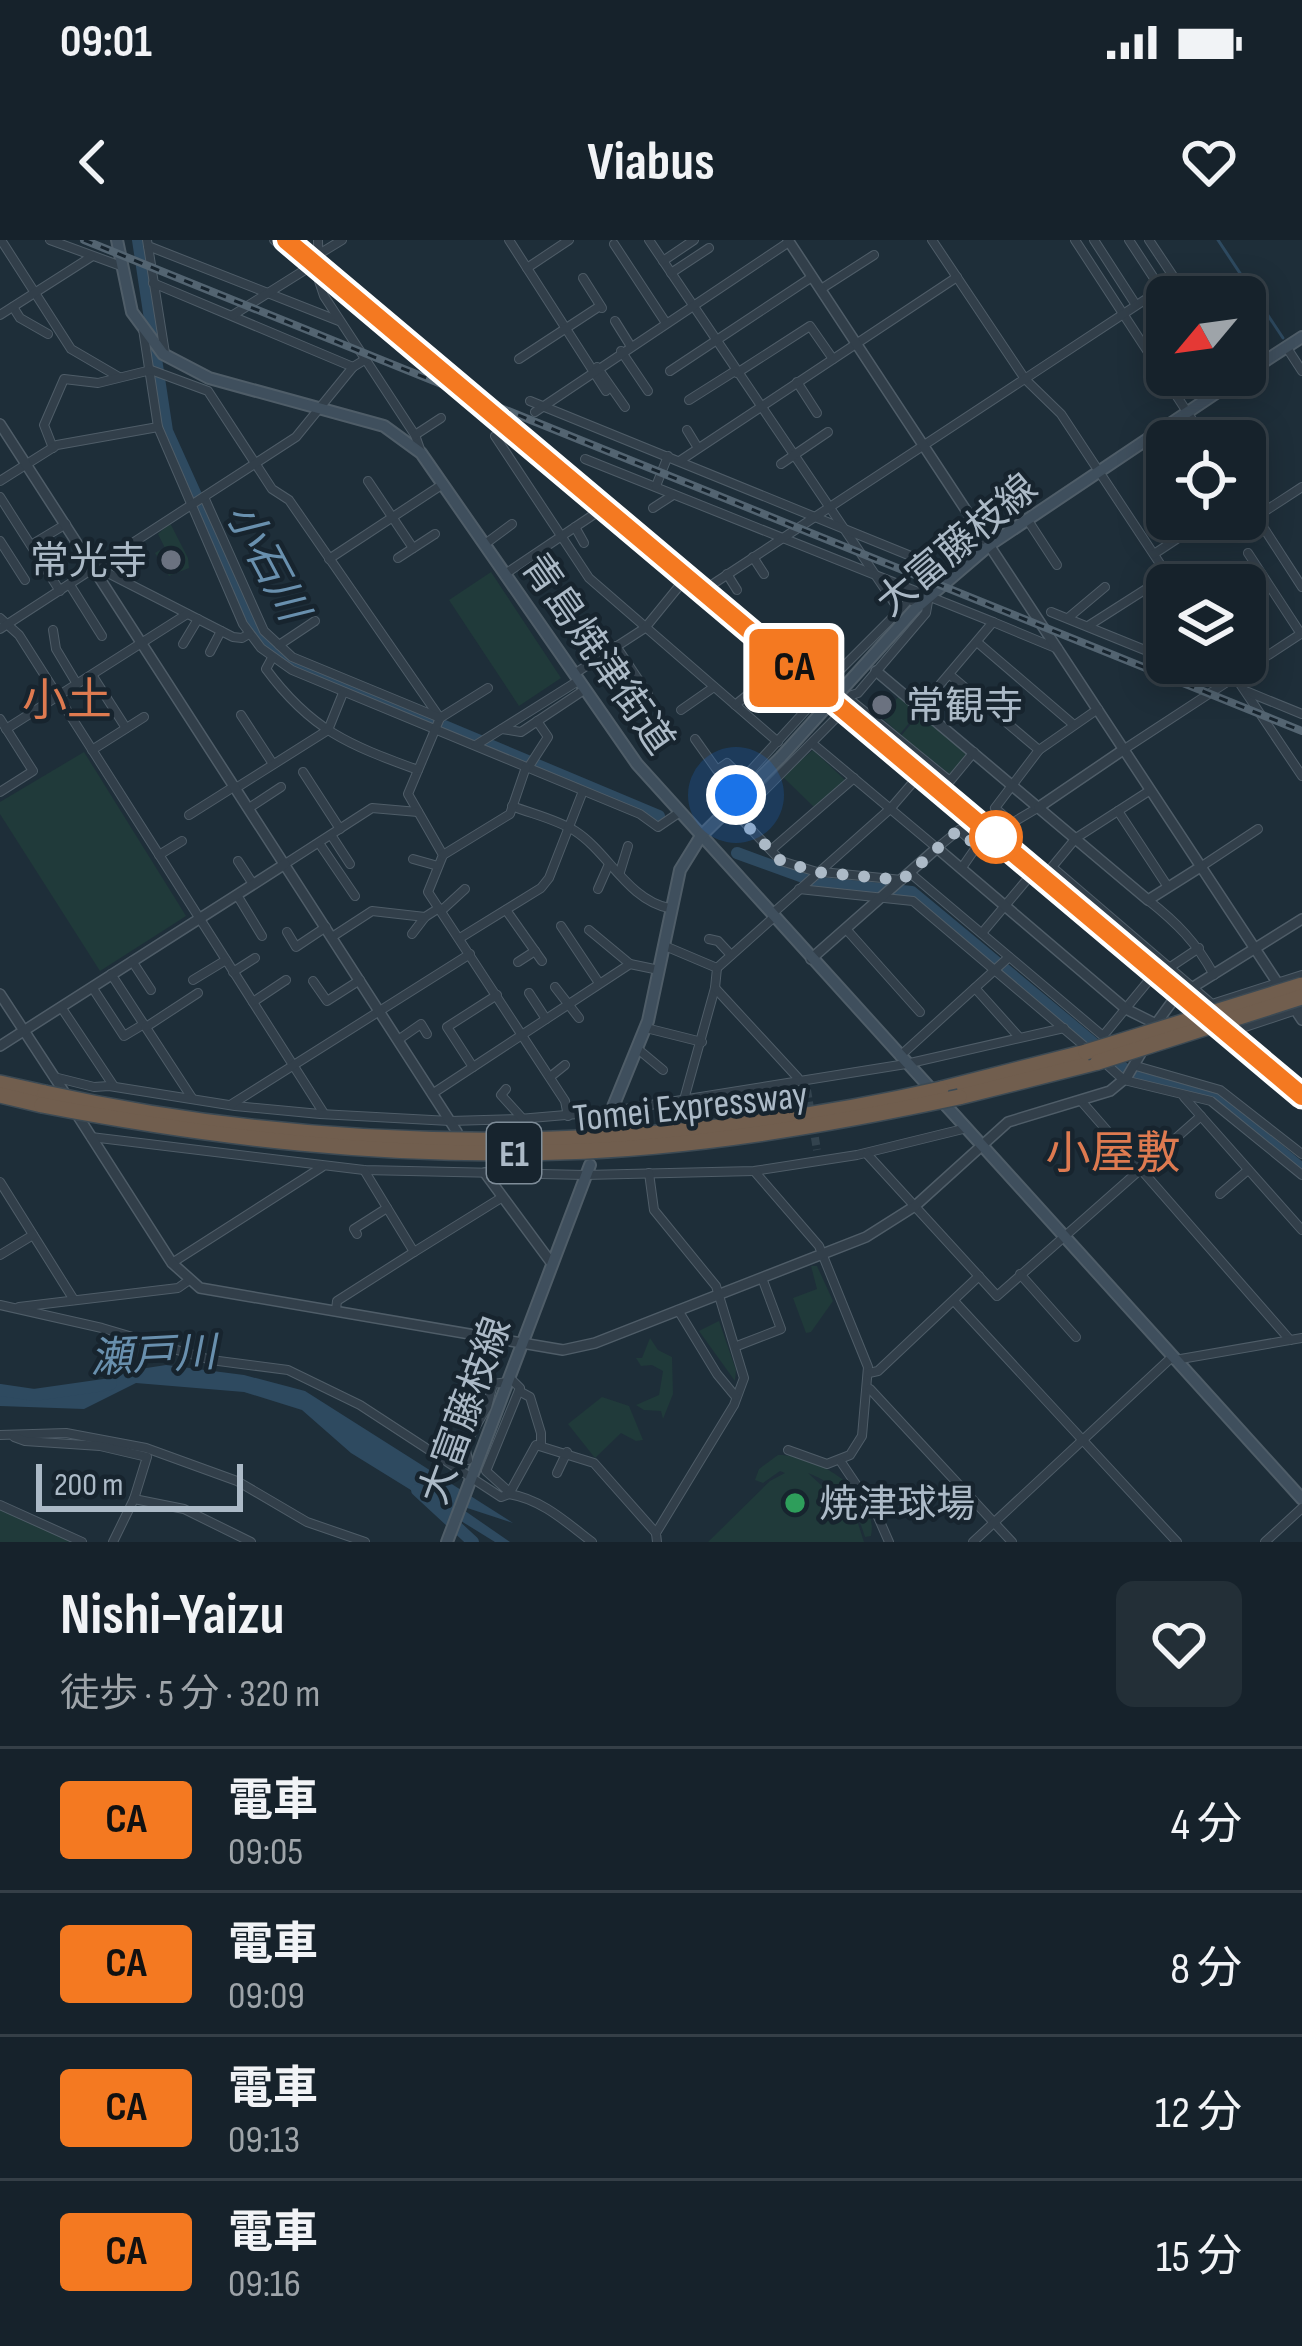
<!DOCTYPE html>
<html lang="ja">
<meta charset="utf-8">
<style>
:root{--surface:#16222b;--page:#232f37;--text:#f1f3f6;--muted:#9ea4a9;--line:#353f47}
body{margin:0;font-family:"Sofia Sans Condensed","Noto Sans JP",sans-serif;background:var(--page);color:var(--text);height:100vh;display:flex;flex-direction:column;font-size:45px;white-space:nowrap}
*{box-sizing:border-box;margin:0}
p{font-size:39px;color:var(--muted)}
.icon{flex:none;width:66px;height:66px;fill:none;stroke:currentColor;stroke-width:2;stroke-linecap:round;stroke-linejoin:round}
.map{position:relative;height:1302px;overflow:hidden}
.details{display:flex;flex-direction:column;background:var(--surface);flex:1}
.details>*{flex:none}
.badge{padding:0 24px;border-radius:9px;font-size:42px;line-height:78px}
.needle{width:78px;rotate:241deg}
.controls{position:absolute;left:1146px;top:36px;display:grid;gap:24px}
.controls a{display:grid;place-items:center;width:120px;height:120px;border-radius:18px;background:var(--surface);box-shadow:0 6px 30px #0003,0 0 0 3px var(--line);font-size:60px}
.scale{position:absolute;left:36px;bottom:30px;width:207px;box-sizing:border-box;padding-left:12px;border:6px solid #acbac7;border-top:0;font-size:33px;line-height:42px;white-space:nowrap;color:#acbac7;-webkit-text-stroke:9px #17242e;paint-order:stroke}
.you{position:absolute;width:60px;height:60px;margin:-30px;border:9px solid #fff;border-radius:50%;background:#1a73e8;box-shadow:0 0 0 18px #1a73e833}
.map>.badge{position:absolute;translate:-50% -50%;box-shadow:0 0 0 6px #fff}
.round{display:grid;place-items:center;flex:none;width:126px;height:126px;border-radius:18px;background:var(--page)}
.head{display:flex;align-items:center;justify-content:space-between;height:204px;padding:0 60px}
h1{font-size:57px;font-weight:700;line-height:90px}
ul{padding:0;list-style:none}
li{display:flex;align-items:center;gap:36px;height:144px;padding:0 60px;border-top:3px solid var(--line)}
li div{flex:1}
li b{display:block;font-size:45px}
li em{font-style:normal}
li .badge{min-width:132px;font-weight:700;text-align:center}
.status{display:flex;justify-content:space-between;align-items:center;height:84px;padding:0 60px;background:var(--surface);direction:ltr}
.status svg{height:33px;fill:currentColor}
header{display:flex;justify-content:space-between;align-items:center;height:156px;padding:0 60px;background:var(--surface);font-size:54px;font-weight:700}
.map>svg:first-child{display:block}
.green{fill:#203a3a}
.water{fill:#2e4a60}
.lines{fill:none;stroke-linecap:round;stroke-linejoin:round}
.stream{stroke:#2e4a60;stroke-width:3}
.river{stroke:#2e4a60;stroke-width:12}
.minor-tunnel{stroke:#33434e;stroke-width:8;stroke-dasharray:8 4;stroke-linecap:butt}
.minor-casing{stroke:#4f5d68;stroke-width:10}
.tertiary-casing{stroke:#4f5d68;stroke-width:12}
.secondary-casing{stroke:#4f5d68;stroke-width:14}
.motorway-casing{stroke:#3c4a54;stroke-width:18}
.minor{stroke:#323f4a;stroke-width:8}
.tertiary{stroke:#323f4a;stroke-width:9}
.secondary{stroke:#3f4f5d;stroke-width:10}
.motorway{stroke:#715e4e;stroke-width:15}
.rail-casing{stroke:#536471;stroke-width:8}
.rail{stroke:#17242e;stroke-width:3;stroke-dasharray:9;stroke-linecap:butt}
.secondary-bridge-casing{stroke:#4f5d68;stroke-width:14;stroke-linecap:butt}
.motorway-bridge-casing{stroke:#3c4a54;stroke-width:18;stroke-linecap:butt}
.secondary-bridge{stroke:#3f4f5d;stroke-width:10}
.motorway-bridge{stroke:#715e4e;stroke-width:15}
.line-casing{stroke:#fff;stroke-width:27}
.line{stroke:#f47921;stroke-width:18}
.walk{stroke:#acbac7;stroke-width:12;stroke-dasharray:0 21.6}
.worship-dot{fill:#6b7280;stroke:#17242e;stroke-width:4.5}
.stop-dot{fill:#fff;stroke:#f47921;stroke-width:6}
.leisure-dot{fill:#2e9e5b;stroke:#17242e;stroke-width:4.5}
.labels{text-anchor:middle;stroke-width:9;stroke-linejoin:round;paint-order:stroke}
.shield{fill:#17242e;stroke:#7f8d99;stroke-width:3}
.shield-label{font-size:36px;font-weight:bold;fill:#acbac7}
.street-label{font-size:39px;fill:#acbac7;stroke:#17242e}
.poi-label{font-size:39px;fill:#acbac7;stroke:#17242e;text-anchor:start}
.water-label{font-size:42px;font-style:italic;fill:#6990ae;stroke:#17242e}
.quarter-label{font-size:45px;fill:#de7a50;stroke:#17242e}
</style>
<div class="status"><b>09:01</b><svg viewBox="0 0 49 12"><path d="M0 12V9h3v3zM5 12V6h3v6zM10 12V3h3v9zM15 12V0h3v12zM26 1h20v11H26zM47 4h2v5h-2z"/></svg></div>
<header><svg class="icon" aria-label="back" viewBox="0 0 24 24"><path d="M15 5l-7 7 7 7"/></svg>Viabus<svg class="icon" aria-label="heart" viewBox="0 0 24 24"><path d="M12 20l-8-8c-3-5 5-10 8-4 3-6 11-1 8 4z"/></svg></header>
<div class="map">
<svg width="1302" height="1302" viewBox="0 0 1302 1302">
<rect width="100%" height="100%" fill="#1e2e39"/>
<g class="green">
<polygon points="170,283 188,318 189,328 169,336 155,313 160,310 168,327 179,324 173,307 165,308 158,294"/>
<polygon points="491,332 561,438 519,466 449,360"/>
<polygon points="900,455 918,472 900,494 881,477"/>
<polygon points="920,473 968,513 951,535 901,496"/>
<polygon points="813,510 845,540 815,568 782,536"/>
<polygon points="84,512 186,676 100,731 0,574 0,562"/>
<polygon points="811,1026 817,1026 833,1061 811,1092 806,1093 793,1058 817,1049"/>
<polygon points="719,1081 736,1130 735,1141 699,1091"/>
<polygon points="650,1098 658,1110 672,1117 673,1154 663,1179 661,1171 644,1170 636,1165 659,1155 663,1131 652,1125 641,1126 636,1118 642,1118"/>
<polygon points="602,1157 629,1166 643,1200 636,1201 621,1193 595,1218 568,1184"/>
<path d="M 778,1215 C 816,1214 880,1253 871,1296 L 865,1297 C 855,1264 841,1246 808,1233 L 856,1277 L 864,1302 L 708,1302 L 770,1241 L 785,1233 L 780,1231 L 763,1243 L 755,1240 L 759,1229 Z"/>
<polygon points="0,1270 73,1302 0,1302"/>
</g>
<polygon class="water" points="166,1125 244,1135 305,1151 513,1283 455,1264 510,1302 495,1302 351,1213 302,1170 244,1152 136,1143 84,1169 0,1166 0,1150 40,1158 78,1153 127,1131"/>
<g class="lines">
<polyline class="stream" points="1218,0 1283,98"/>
<g class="river">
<polyline points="138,0 167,191 252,379 262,396 294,423 659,576"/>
<polyline points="737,613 820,643 912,652 1126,830 1140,838 1216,858 1302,929"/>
<polyline points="0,1150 34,1155 111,1144"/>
<polyline points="417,1250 473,1302"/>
</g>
<polyline class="minor-tunnel" points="807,850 817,910"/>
<g class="minor-casing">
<g id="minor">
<polyline points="1,0 71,109 119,137"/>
<polyline points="50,0 121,26"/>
<polyline points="147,0 148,6 339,81"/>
<polyline points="274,0 310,31"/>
<polyline points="318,0 319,41 324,56 415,195 421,212"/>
<polyline points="509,0 606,151"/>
<polyline points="649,0 899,370"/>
<polyline points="932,0 1025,139 1061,174 1174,345"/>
<polyline points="1075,0 1206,201"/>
<polyline points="1094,0 1136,65"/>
<polyline points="1129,0 1161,49"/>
<polyline points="1149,0 1187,57"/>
<polyline points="614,4 666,83"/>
<polyline points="148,6 165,113"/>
<polyline points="319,14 342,0"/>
<polyline points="663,21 694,0"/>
<polyline points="527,28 569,0"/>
<polyline points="671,33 709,8"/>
<polyline points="583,38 602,68"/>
<polyline points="153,43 353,127"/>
<polyline points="821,49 874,15"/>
<polyline points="13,67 20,78 48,94"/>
<polyline points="0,75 91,17"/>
<polyline points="233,75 308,28"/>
<polyline points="615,81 630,105"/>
<polyline points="143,89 158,187 243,384 261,408 292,430 640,574 658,587 680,572"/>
<polyline points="1287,108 1302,131"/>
<polyline points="621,111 648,151"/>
<polyline points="519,119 600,66"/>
<polyline points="597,127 625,167"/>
<polyline points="670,131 812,37"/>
<polyline points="737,133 810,86 833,119"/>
<polyline points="797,142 817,173"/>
<polyline points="689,160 735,131"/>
<polyline points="530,161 955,334"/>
<polyline points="535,172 789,2"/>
<polyline points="687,190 698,208"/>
<polyline points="415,195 441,178"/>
<polyline points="495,196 589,338 778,502"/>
<polyline points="53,208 44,185 64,139 98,143 151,130 208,151 272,249 289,260 440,478 408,554 443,615 428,652 565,861 568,876"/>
<polyline points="585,219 993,382"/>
<polyline points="681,220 957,37"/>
<polyline points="781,224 828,192"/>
<polyline points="0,241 57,205 158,187"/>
<polyline points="368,241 413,308"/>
<polyline points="656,246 668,216"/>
<polyline points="0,257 60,351"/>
<polyline points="204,257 264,391 292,417 440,478 488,448"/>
<polyline points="1245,259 1302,347"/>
<polyline points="653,268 673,255"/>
<polyline points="1256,277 1302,247"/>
<polyline points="1027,279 1057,325"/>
<polyline points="575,287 584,303"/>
<polyline points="0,301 25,340"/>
<polyline points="485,304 512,284"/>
<polyline points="31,305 66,284"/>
<polyline points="1248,313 1301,394"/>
<polyline points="1154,314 1207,279"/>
<polyline points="753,317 764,334"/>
<polyline points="398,318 435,294"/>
<polyline points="329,319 443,244"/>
<polyline points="98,328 233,397 242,398 249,394"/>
<polyline points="505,334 596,273"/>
<polyline points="727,334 737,350"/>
<polyline points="713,344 1175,40"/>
<polyline points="70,345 102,396"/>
<polyline points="1051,372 1167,419"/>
<polyline points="0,378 19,395 323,872"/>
<polyline points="1068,378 1105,347"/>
<polyline points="1088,386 1168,335"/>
<polyline points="0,389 296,197 353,127 366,119"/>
<polyline points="53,390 56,409 77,444"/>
<polyline points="977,402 1074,485"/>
<polyline points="183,404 198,379"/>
<polyline points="279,405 315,381"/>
<polyline points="616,406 648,454"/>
<polyline points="210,412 221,391"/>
<path d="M 272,418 L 266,429 C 311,490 349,505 418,530"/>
<polyline points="1176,423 1224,442"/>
<polyline points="1226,423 1302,536"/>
<polyline points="574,434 645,388 680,345"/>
<polyline points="92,435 126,488"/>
<polyline points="950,435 1039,510"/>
<polyline points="1248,452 1302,474"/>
<polyline points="849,456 858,453 926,373 929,356 908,362 839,431 835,444 843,454 950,541 974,512"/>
<polyline points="735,465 750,453"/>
<polyline points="921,467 993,382 1058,409"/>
<polyline points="681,470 714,447"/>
<polyline points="241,475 273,524"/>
<polyline points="0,479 33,531 0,552"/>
<polyline points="6,489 187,374"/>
<polyline points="502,489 521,492 584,450"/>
<polyline points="695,499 717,530 727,523 744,539"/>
<polyline points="813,504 937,608 959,590 977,606 961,629"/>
<polyline points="476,505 578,441"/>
<polyline points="92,510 144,477"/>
<polyline points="1123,510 1302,393"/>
<polyline points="528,528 548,497 537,481"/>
<polyline points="303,532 340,589"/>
<polyline points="236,548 328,490 343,453"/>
<polyline points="1149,551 1076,598 1052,627 1212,764 1302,735"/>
<path d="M 512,566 C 532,574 556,579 575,591 C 608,612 628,660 669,668"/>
<polyline points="1039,567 1012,583 995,568 1039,510 1098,469"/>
<polyline points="249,568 281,547"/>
<polyline points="1118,571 1168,647"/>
<polyline points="189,575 235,546"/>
<polyline points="739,576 838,476"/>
<polyline points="331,595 350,624"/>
<polyline points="319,603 355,656"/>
<polyline points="771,610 854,538"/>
<polyline points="159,615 182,601"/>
<polyline points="443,615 510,574 526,527"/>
<polyline points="413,619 438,626"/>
<polyline points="238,621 253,644"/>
<polyline points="285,624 372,568 418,572"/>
<polyline points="1202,626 1258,589"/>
<polyline points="620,632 628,606"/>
<polyline points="817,632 781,621 730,567 742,540 817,458 954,572"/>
<polyline points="822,632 902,640"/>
<polyline points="910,633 1103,796 1150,739"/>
<polyline points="598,649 609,624"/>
<polyline points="799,649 913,661 1089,810"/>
<polyline points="237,655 262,696"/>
<path d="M 1148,660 C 1177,683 1196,702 1214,735"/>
<polyline points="506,670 542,721"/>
<polyline points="441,671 465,649"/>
<polyline points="772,674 890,569 915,540"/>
<polyline points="561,686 599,743"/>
<polyline points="846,689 920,772"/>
<polyline points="589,690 630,724"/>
<polyline points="287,692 296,707 326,687"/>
<polyline points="982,693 1030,636 1174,759"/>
<polyline points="412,694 425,677 439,668"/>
<polyline points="332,697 372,671 425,677"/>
<polyline points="460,698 541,648 549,638 583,551"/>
<polyline points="709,699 718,701 731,715"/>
<polyline points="665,706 717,728 715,748 685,856"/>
<polyline points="132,721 151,750"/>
<polyline points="518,722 535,711"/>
<polyline points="717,728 773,678"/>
<polyline points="1169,728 1199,708"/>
<polyline points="233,732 255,718"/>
<polyline points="111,734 192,858"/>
<polyline points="193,740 226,720"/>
<polyline points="313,741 327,761 360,740"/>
<polyline points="92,747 124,796 144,784"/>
<polyline points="555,747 579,778"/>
<polyline points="715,748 798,838"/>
<polyline points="975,748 1019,797"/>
<polyline points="529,753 546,779"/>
<polyline points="253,762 286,740"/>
<polyline points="61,767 113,845"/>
<polyline points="146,787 198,753"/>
<polyline points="646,788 702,802"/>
<polyline points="1239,789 1302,768"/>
<polyline points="398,800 421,784 427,794"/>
<polyline points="639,810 663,830"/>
<polyline points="900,816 1009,717"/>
<polyline points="1105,823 1124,840 1211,861 1302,935"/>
<polyline points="1136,826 1220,850 1302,914"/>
<polyline points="473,827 447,787 497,755"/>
<polyline points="54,837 94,847 109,846 235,866 320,874 450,881 519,879 613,871 906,824 1064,788"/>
<polyline points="550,837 565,825"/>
<polyline points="506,849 501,855 522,878"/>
<polyline points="432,854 630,724 659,730"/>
<polyline points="1184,857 1302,990"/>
<polyline points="1082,862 1290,1100"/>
<polyline points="232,864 470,714"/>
<polyline points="91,897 364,930 585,935 754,931 857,915 963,889"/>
<polyline points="867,914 997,1056 1201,876"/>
<polyline points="364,930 414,1012 501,958"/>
<polyline points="755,932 819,1006 868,1127 862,1196 850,1215 827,1224 788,1210"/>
<polyline points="649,933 654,970 716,1046 744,1138 734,1165 656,1293 657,1302"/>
<polyline points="0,942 74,1060"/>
<polyline points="1220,954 1248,930"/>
<polyline points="357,994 354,989 387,968"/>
<polyline points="0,1015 33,995"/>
<polyline points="172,1023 322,927"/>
<polyline points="1020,1034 1076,1097"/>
<polyline points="954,1061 1177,1302"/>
<polyline points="0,1065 102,1088 211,1120 288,1130 360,1165 501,1257 509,1254 507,1250 486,1231 520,1148 510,1138"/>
<polyline points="19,1067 178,1048 188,1041"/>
<polyline points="336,1070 337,1061 414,1012"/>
<polyline points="678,1070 717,1134 736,1157"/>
<polyline points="737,1106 781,1089 762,1038"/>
<polyline points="1175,1120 1302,1098"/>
<polyline points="869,1133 878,1131 979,1036"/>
<polyline points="870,1149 1012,1302"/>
<polyline points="519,1151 530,1157 541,1193 541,1205"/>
<polyline points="0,1195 66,1193 146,1208 237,1241 307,1282 365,1302"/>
<polyline points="14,1197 25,1201 100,1206 147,1217 134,1259 113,1302"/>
<polyline points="468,1220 465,1205 487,1167 493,1144 508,1142"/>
<polyline points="841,1222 878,1277 889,1302"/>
<polyline points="557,1233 567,1212"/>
<polyline points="134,1259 184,1269 251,1302"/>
<polyline points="0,1265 82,1302"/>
<path d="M 592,1302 C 566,1282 541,1259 509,1254 L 536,1205 L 594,1223 L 656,1293"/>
<polyline points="973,1302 1172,1117"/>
<polyline points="1265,1302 1302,1268"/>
</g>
</g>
<g class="tertiary-casing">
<g id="tertiary">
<polyline points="788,0 1302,780"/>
<polyline points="0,184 457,892"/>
<polyline points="876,431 1148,660 1202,626"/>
<polyline points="1039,567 1123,510"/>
<polyline points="811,719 937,608 1126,769 1154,783"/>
<polyline points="0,754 68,858"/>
<polyline points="1150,792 1174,759 1302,679"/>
<polyline points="0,806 285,624"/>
<polyline points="76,873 172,1023 200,1048 563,1110 595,1103 866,997 915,966 1008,882 1110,851 1127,837 1144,808"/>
<polyline points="485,933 550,1021"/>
</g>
</g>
<g class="secondary-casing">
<g id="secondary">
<polyline points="117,0 132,72 163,114 209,138 384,186 421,213 637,524 1302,1259"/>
<polyline points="1245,134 1302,97"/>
<polyline points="915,369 991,304 1243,135"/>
<polyline points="606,884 648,781 680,630 701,596 781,517"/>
<polyline points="447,1302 590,925"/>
</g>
</g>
<g class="motorway-casing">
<g id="motorway">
<polyline points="0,843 45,853"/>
<polyline points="941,849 1086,812"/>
<polyline points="0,855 42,865"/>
<polyline points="959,857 1098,822"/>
</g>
</g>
<use href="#minor" class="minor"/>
<use href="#tertiary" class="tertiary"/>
<use href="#secondary" class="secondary"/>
<use href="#motorway" class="motorway"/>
<g class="rail-casing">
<g id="rail">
<polyline points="84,0 1302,491"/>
<polyline points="286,0 439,128"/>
<polyline points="506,186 1302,856"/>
</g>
</g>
<use href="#rail" class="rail"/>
<g class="secondary-bridge-casing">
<polyline id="secondary-bridge" points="781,517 915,369"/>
</g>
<g class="motorway-bridge-casing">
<g id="motorway-bridge">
<polyline points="1086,812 1302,745"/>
<polyline points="1098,822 1302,757"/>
<path d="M 45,853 C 338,917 648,916 941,849"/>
<path d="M 42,865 C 213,898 385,918 560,912 C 695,908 828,885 959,857"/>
</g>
</g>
<use href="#secondary-bridge" class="secondary-bridge"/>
<use href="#motorway-bridge" class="motorway-bridge"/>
</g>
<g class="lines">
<g class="line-casing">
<polyline id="line" points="286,0 1302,856"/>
</g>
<use href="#line" class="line"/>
<polyline class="walk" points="736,555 730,568 781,621 817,632 902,640 958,590 977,606 996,597"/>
</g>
<g class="worship-dot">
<circle cx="171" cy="320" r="12"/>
<circle cx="882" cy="465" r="12"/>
</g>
<circle class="stop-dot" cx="996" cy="597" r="24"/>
<circle class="leisure-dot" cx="795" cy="1263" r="12"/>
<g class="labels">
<rect class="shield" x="487" y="883" width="54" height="60" rx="9"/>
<g class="shield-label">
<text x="514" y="926">E1</text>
</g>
<g class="street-label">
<text transform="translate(956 304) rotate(-40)" y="14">大富藤枝線</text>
<text transform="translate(599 413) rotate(55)" y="14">青島焼津街道</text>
<text transform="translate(690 865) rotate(-6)" y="14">Tomei Expressway</text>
<text transform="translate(464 1170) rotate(-70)" y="14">大富藤枝線</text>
</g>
<g class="poi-label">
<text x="147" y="334" text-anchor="end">常光寺</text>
<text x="906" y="479">常観寺</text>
<text x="819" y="1277">焼津球場</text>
</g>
<g class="water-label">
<text transform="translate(268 321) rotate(62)" y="15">小石川</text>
<text transform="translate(153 1114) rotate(-3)" y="15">瀬戸川</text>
</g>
<g class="quarter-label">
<text x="67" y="475">小土</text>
<text x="1113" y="928">小屋敷</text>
</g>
</g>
</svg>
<div class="controls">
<a><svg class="needle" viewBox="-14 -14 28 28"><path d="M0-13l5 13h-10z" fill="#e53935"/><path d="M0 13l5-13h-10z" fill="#9ea4a9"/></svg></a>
<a><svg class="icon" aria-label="locate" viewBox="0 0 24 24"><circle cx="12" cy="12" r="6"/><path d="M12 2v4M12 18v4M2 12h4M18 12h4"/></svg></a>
<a><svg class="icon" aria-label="layers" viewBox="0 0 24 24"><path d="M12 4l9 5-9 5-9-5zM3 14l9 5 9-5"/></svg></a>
</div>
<div class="scale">200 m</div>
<div class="you" style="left:736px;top:555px"></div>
<b class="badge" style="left:794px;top:428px;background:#f47921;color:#111">CA</b>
</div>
<section class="details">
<div class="head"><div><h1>Nishi-Yaizu</h1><p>徒歩 · 5 分 · 320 m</p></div><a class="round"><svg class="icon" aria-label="heart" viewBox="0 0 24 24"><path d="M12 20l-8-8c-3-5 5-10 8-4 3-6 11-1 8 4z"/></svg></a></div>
<ul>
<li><span class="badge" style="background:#f47921;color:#111">CA</span><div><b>電車</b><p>09:05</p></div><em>4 分</em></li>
<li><span class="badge" style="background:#f47921;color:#111">CA</span><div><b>電車</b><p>09:09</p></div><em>8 分</em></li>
<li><span class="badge" style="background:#f47921;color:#111">CA</span><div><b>電車</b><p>09:13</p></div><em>12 分</em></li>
<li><span class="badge" style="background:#f47921;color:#111">CA</span><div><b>電車</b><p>09:16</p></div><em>15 分</em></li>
</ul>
</section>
